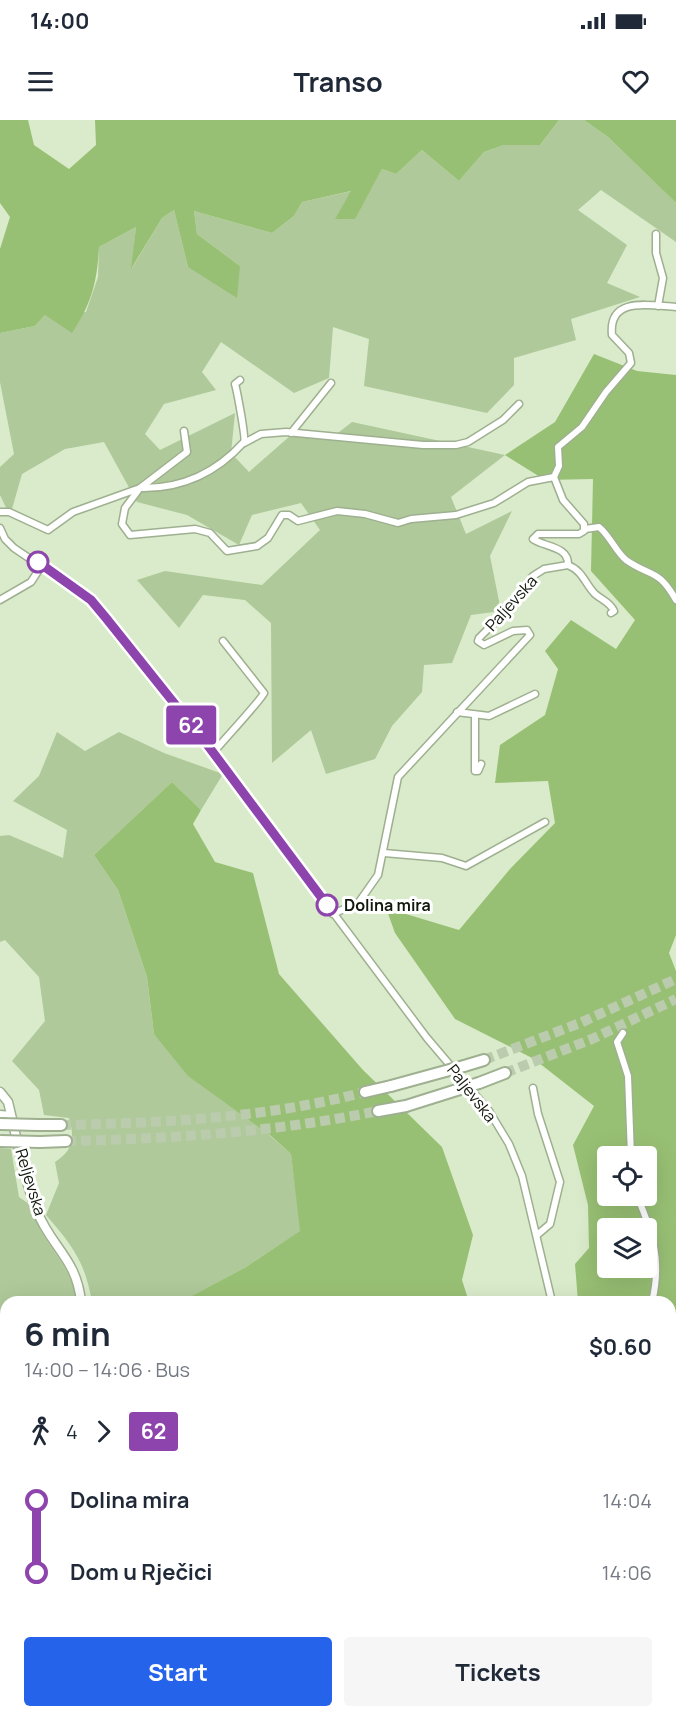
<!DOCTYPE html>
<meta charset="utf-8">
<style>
:root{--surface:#fff;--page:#f6f6f7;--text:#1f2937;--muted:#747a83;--accent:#2563eb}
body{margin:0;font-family:Manrope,sans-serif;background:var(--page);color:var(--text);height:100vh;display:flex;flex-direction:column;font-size:22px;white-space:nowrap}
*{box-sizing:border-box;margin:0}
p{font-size:20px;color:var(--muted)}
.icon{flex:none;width:33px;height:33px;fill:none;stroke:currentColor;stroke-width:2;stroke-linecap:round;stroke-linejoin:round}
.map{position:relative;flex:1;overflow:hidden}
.details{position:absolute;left:0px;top:1176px;width:676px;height:422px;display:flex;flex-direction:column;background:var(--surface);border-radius:18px 18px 0 0;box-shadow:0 6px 24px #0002}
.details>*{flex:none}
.badge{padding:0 12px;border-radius:4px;font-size:21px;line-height:39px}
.tools{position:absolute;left:597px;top:1026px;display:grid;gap:12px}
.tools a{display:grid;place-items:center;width:60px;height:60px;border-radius:6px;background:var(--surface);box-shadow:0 6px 24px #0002;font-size:30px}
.map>.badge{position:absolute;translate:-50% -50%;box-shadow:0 0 0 3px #fff}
.legs{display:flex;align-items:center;gap:9px;height:66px;padding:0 24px;font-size:20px}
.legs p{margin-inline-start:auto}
.head{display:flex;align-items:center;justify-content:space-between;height:102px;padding:0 24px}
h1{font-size:33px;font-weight:700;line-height:45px}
.primary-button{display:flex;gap:12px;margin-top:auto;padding:12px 24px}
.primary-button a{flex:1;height:69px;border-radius:6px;background:var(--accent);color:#fff;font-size:24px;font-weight:700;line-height:69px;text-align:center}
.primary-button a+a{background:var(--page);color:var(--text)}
ul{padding:0 24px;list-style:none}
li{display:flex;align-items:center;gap:21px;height:72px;font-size:22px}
li i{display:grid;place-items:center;width:9px;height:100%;margin:0 8px;background:currentColor}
li i::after{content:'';width:15px;height:15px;margin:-8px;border:4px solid;border-radius:50%;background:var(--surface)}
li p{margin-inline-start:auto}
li:first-child i{background:linear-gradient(#0000 50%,currentColor 0)}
li:last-child i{background:linear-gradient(currentColor 50%,#0000 0)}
.status{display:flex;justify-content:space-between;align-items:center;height:42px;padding:0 30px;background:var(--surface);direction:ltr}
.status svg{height:16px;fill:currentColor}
header{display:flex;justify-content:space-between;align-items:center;height:78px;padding:0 24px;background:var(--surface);font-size:27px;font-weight:700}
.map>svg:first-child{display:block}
.green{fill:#afc99a}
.forest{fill:#98c074;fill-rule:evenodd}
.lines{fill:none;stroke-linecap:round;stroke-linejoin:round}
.motorway-tunnel{stroke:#bbcbae;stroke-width:10;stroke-dasharray:10 5;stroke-linecap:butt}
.minor-casing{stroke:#9eb090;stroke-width:9}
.secondary-casing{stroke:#9eb090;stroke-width:11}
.motorway-casing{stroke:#9eb090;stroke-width:14}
.minor{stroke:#fff;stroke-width:6}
.secondary{stroke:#fff;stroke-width:8}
.motorway{stroke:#fff;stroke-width:10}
.rail{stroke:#414a3a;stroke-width:1.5;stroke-dasharray:10 10;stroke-linecap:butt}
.motorway-bridge-casing{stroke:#9eb090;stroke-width:14;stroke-linecap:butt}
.motorway-bridge{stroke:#fff;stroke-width:10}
.line-1-casing{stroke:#fff;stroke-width:14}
.line-1{stroke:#8e44ad;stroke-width:9}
.stop-1-dot{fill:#fff;stroke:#8e44ad;stroke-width:3}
.labels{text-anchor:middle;stroke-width:6;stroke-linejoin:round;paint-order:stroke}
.street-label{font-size:16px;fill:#12180d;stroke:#fff}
.stop-label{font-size:16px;font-weight:bold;fill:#12180d;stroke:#fff;text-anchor:start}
</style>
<div class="status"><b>14:00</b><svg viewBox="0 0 49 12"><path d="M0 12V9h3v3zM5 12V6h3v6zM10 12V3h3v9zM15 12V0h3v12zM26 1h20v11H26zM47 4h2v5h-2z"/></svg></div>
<header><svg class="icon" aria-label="menu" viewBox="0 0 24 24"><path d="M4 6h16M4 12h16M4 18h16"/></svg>Transo<svg class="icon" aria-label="heart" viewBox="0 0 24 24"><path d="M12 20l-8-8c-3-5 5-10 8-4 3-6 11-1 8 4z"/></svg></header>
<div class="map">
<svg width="676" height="1597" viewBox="0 0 676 1597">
<rect width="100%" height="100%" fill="#d9ebca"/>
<g class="green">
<polygon points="559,0 584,0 608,17 676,83 676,122 601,70 578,90 627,125 607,163 640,177 571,199 576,220 514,238 514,265 487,293 364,266 369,219 333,207 329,258 294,273 221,222 202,252 216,270 164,284 145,314 160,330 235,293 231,333 249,352 290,316 329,320 352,302 505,335 451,377 466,414 512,391 490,436 501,491 471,495 452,543 424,545 422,572 392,606 375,639 326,654 311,610 272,643 271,503 245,480 203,475 179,508 137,460 165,451 262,465 320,410 301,383 252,395 239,425 187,395 137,382 104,322 65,329 22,354 10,396 0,375 0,347 14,334 0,262 0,213 35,206 45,195 86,192 98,157 99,127 136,107 132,148 162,98 174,90 188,147 240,146 197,114 194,91 272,113 294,96 302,82 352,71 336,98 354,99 382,49 396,54 422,30 459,61 484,32 504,25 540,25"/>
<path d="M 57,612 L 85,631 L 119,612 L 164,633 L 223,654 L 201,690 L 172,662 L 94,735 L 118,770 L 147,857 L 154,914 L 291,1034 L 301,1111 L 246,1147 L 180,1182 L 92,1182 C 85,1142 73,1126 46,1095 L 59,1063 L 55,1042 C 73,1031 75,1018 69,998 L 44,995 L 39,970 L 12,941 L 45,901 L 39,857 L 5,820 L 0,822 L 0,716 L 9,715 L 63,738 L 67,710 L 13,681 L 39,656 Z"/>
<path d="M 0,1028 L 11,1029 L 19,1077 L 32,1086 C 39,1124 73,1142 76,1182 L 6,1182 L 6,1366 L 4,1366 L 3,1359 L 0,1358 Z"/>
<polygon points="131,1592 274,1592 287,1597 131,1597"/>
</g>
<g class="forest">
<path d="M 0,0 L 28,0 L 34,25 L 69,49 L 96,25 L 95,0 L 559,0 L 540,25 L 504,25 L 484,32 L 459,61 L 422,30 L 396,54 L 382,49 L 355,99 L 335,99 L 351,71 L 302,82 L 294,96 L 272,113 L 194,91 L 197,114 L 240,146 L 237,178 L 188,147 L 174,90 L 162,98 L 131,149 L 136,107 L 99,127 C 97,162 92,183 72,213 L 45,195 L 35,206 L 0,213 L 0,129 L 10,97 L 0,83 Z"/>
<polygon points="584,0 676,0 676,83 608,17"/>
<path d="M 594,234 L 637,251 L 676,255 L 676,815 L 669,833 L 676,851 L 676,1382 L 670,1381 L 670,1182 L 578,1182 L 575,1144 L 589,1128 L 588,1085 L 573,1025 L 594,986 L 534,939 L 455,899 L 395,813 L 386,788 L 459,810 L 510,749 L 555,703 L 548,661 L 495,663 L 500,625 L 545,595 L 558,549 L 545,531 L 571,500 L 616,529 L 635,500 L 591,451 L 593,359 L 545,360 L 505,335 L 555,302 ZM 608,1036 L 646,1036 L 646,1076 L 608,1076 ZM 608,1108 L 646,1108 L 646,1148 L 608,1148 Z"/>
<polygon points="172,662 201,690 193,704 215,742 253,753 279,854 363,950 442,1027 473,1115 462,1160 469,1182 180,1182 246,1147 300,1111 291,1034 270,1015 188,956 154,914 147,857 118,770 94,735"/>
</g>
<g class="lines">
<g class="motorway-tunnel">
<polyline points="484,940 580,903 676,859"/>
<polyline points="505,953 592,919 676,879"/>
<path d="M 61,1005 C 163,1003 267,998 365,972"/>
<path d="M 66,1021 C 170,1019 276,1012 378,991"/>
</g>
<g class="minor-casing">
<g id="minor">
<polyline points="656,114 656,133 663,158 658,186"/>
<path d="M 240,260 L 235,264 C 237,271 246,318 244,322 C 217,352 182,369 140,368 L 125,388 L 122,404 L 130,415 L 195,409 L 210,413 L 227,431 L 257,426 L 268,418 L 282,395 L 289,395 L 298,401 L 337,391 L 365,394 L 398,403 L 411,399 L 456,395 L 494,383 L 528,362 L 554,357"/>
<polyline points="291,313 331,263"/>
<polyline points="244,323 261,314 286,312 423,325 456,325 468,322 503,300 519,284"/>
<polyline points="0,392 9,392 48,410 73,392 140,368 187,332 184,311"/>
<polyline points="0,408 5,419 14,428 91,480 121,516 206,623 427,918 489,991 509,1024 522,1056 552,1182"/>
<path d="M 585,409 L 599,407 C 610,416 616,432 626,440 C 650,457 658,448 676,480"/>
<path d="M 568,445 C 583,451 585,464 595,474 C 602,480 610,482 614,491 L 611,493"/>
<polyline points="0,480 31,462 42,445"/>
<polyline points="457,592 489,596 535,574"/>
<polyline points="475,596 475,651 478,651 481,644"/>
<path d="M 213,633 C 221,623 262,579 264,573 L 223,521"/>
<polyline points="384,733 442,738 466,746 545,702"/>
<path d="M 333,794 L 359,782 L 378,755 L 398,657 L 530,515 L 527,510 L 513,511 L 484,525 L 478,521 L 479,518 L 507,490 L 533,456 L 544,449 L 568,445 C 569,426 544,427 533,419 L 538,414 L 579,414 L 584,411 L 584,404 L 563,380 L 554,357 L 559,346 L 558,327 L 582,307 L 606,272 L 631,243 L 629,233 L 612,215 C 608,175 652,186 676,187"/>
<polyline points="623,913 617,922 628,956 631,1036"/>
<polyline points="533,968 538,994 560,1062 550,1104 537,1115"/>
<polyline points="0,994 11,995"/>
<path d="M 637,1076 C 653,1113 662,1141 652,1182"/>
<polyline points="670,1309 676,1328"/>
<polyline points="670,1401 676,1393"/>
<polyline points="670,1468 676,1470"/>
<polyline points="670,1507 670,1518"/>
<polyline points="670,1590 676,1589"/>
<polyline points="328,1592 336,1597"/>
<polyline points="579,1592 582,1597"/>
<polyline points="661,1592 665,1592"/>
</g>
</g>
<g class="secondary-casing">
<g id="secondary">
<path d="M 0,972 L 8,982 C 17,1018 23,1056 37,1091 C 51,1127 77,1139 81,1182"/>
<polyline points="209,1597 210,1592"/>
</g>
</g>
<g class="motorway-casing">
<g id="motorway">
<polyline points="464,946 484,940"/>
<polyline points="479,963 505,953"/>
<polyline points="365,972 391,966"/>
<polyline points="378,991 406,986"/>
<polyline points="38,1005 61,1005"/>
<polyline points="40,1022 66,1021"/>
</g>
</g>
<use href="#minor" class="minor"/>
<use href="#secondary" class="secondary"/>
<use href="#motorway" class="motorway"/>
<g class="rail">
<polyline points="0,1551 6,1550"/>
<polyline points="296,1592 308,1597"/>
</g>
<g class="motorway-bridge-casing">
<g id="motorway-bridge">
<polyline points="391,966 464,946"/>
<polyline points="406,986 479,963"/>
<polyline points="0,1004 38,1005"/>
<polyline points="0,1021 40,1022"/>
</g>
</g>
<use href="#motorway-bridge" class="motorway-bridge"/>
</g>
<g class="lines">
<g class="line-1-casing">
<polyline id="line-1" points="38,442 91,480 106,498 206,623 327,785"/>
</g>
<use href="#line-1" class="line-1"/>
</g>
<g class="stop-1-dot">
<circle cx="38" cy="442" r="10"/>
<circle cx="327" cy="785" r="10"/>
</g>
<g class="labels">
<g class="street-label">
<text transform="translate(511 483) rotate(-48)" y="6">Paljevska</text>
<text transform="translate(472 973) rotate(52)" y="6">Paljevska</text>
<text transform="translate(31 1062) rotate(73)" y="6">Reljevska</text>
</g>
<g class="stop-label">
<text x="344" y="791">Dolina mira</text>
</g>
</g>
</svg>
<div class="tools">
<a><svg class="icon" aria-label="locate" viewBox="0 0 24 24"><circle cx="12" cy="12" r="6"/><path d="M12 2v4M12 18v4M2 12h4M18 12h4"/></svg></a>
<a><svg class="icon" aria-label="layers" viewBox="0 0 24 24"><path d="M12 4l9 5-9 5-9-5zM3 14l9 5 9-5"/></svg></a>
</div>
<b class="badge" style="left:191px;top:605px;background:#8e44ad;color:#fff">62</b>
<section class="details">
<div class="head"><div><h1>6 min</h1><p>14:00 – 14:06 · Bus</p></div><b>$0.60</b></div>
<div class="legs"><svg class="icon" aria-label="walk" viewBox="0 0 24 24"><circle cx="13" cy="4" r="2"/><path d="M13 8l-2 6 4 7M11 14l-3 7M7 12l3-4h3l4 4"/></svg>4<svg class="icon" aria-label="forward" viewBox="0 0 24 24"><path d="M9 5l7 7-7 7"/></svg><b class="badge" style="background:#8e44ad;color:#fff">62</b></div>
<ul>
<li><i style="color:#8e44ad"></i><b>Dolina mira</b><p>14:04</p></li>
<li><i style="color:#8e44ad"></i><b>Dom u Rječici</b><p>14:06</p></li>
</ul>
<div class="primary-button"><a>Start</a><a>Tickets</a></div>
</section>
</div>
